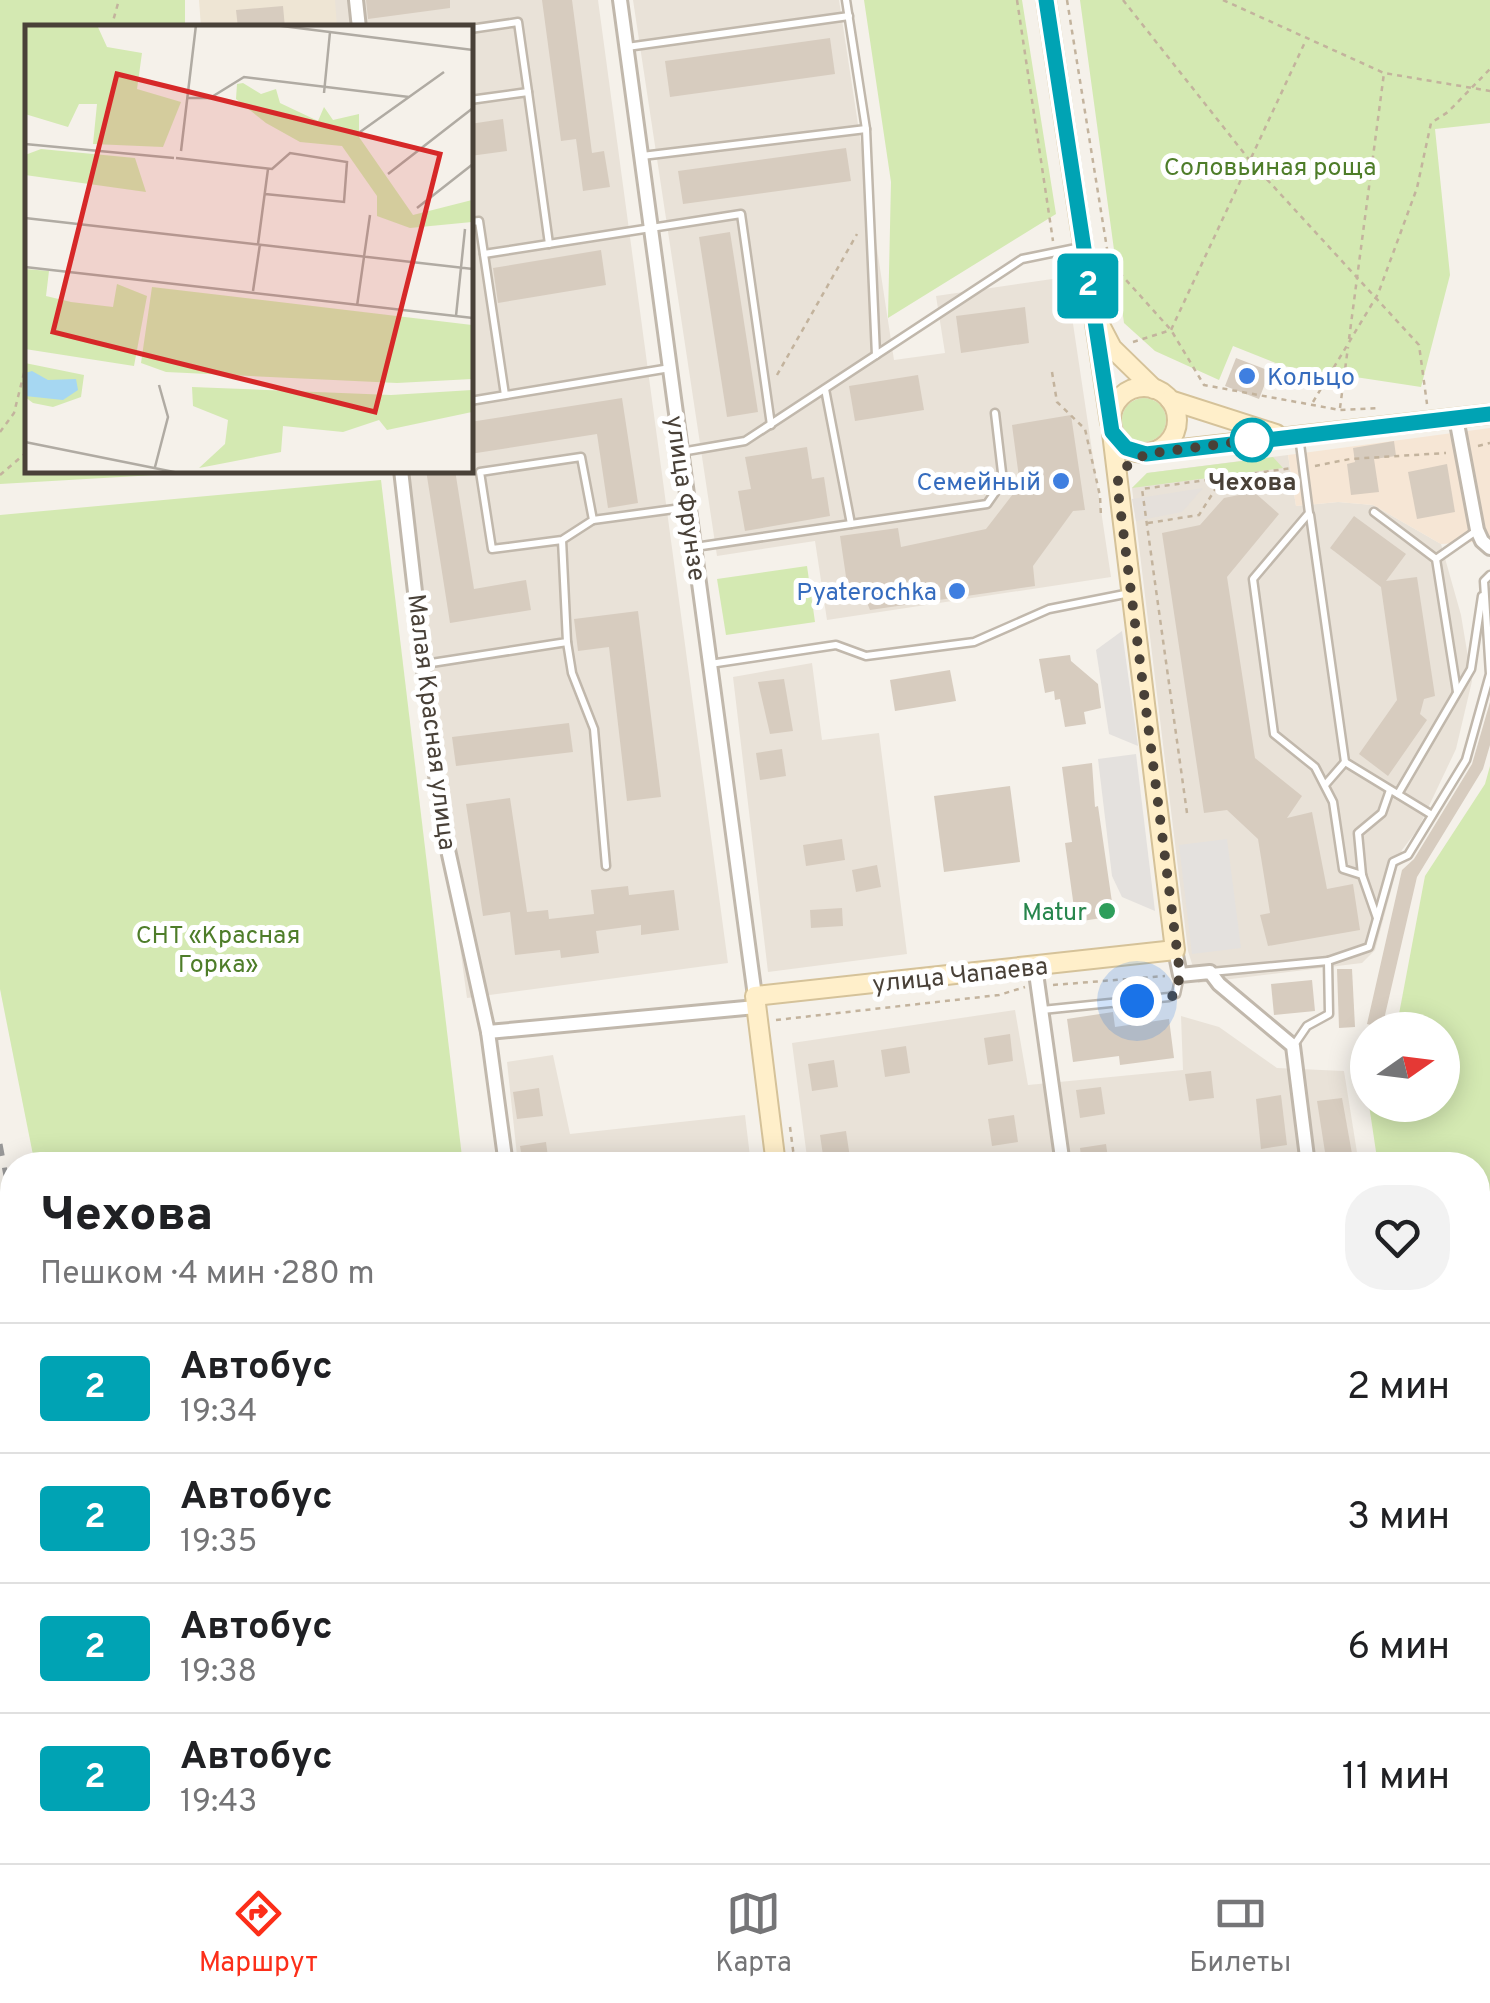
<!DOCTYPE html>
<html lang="ru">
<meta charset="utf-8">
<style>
:root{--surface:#fff;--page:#f2f2f2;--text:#202124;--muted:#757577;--line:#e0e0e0;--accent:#fc2e19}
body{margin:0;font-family:Overpass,sans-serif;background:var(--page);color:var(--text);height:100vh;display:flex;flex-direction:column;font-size:38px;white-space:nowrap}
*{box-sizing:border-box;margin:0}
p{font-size:32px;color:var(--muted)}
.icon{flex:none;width:55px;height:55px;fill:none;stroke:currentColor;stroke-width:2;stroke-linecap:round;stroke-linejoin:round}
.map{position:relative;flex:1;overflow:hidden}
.drawer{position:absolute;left:0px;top:1152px;width:1490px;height:712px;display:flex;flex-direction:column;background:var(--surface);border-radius:40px 40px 0 0;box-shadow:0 5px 25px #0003}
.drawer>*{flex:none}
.badge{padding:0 20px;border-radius:8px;font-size:35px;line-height:65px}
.needle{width:65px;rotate:76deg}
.tools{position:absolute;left:1350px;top:1012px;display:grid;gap:20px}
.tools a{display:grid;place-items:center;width:110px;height:110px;border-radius:50%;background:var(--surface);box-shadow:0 5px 25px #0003;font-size:50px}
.you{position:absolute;width:50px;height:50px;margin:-25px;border:8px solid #fff;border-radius:50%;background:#1a73e8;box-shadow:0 0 0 15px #1a73e833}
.map>.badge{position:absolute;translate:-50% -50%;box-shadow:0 0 0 5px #fff}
.round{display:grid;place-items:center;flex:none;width:105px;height:105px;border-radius:40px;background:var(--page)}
.overview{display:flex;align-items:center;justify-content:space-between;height:170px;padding:0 40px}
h1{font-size:48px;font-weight:800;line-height:75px}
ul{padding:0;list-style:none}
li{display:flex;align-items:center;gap:30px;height:130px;padding:0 40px;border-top:2px solid var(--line)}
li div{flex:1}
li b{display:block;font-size:38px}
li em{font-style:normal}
li .badge{min-width:110px;font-weight:700;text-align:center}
.dock{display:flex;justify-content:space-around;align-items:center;height:140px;border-top:2px solid var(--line);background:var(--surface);font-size:28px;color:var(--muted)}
.dock a{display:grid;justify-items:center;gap:5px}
.dock .selected{color:var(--accent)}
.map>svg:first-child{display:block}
.residential{fill:#e9e2d8}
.commercial{fill:#f6e6d5}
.industrial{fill:#e5e0db}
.education{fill:#eee5d4}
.green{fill:#d4e9b2}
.parking{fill:#e4e1de}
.building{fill:#d7ccbf}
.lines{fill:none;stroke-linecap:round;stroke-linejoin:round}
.lane-casing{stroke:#c1b8ac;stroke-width:11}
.street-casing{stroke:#c1b8ac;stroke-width:18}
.secondary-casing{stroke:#d5c299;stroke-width:22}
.path{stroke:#c3b39d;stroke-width:2.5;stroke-dasharray:5 5;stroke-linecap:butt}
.lane{stroke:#fff;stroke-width:6}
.street{stroke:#fff;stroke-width:12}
.secondary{stroke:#ffefca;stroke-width:18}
.rail{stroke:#989898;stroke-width:5;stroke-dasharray:12 12;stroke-linecap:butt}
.line-casing{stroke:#fff;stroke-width:22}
.line{stroke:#00a3b4;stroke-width:15}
.walk{stroke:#494138;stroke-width:10;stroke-dasharray:0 18}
.shop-dot{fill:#3f7fe0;stroke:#fff;stroke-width:4}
.stop-dot{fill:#fff;stroke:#00a3b4;stroke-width:5}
.leisure-dot{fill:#2e9e5b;stroke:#fff;stroke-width:4}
.labels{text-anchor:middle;stroke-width:10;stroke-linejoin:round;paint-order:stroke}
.park-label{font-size:25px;fill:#4e7d29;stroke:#fff}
.shop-label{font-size:25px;fill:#366cbe;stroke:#fff;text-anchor:end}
.stop-label{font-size:25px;font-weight:bold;fill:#494138;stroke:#fff}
.street-label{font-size:25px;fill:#494138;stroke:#fff}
.leisure-label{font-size:25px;fill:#27864d;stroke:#fff;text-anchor:end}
.inset-road{fill:none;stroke:#b0aba3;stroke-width:2.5}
.view{fill:#d62828;fill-opacity:0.15;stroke:#d62828;stroke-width:5}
.inset-edge{fill:none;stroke:#494138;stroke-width:5}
</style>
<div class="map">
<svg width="1490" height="1863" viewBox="0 0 1490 1863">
<rect width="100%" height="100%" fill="#f5f1ea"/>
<g class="residential">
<polygon points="332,0 598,0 728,963 467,998 395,470 470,470 470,28 335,27"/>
<polygon points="633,0 839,0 894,360 945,353 936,296 1066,277 1111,577 827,620 815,541 717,556"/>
<polygon points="1288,455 1296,506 1338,502 1373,505 1441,544 1461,615 1472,681 1456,749 1418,829 1402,850 1375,950 1362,963 1198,983 1188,951 1132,488 1147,473"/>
<polygon points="812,663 822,740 879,733 907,954 768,972 733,677"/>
<polygon points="1015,1010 1028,1085 1183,1070 1181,1016 1219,1027 1277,1068 1344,1071 1359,1165 808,1165 792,1043"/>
<polygon points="553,1055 570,1134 745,1115 751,1165 518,1165 507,1062"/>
<polygon points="1487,1404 1490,1407 1490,1863 1164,1863 1158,1853 1478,1852 1478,1415"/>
<polygon points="840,1853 841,1863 595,1863 594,1853"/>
<polygon points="898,1853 1054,1853 1058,1863 899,1863"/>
</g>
<polygon class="commercial" points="1490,428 1490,541 1441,544 1373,505 1338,502 1296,506 1288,455"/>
<polygon class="industrial" points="1203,488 1182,512 1136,521 1132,499"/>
<polygon class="education" points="199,0 335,0 337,27 201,27"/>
<g class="green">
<polygon points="0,0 185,0 185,27 28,28 28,470 241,470 0,484"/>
<polygon points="864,0 1022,0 1056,214 888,318 891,182"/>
<polygon points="1080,0 1490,0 1490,123 1435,129 1450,275 1421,387 1283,366 1233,346 1219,380 1155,351 1124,323"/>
<circle cx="1144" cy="420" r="22"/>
<polygon points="1273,457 1283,468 1132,488 1147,473"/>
<polygon points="381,480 463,1165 35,1165 0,989 0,515"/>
<polygon points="807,566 815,622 726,635 717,579"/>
<polygon points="1490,766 1490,1392 1478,1397 1478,1165 1378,1165 1369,1105 1442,1105 1442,1030 1396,1030 1425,876 1485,784"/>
<polygon points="0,1359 12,1421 12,1852 99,1853 101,1863 0,1863"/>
<polygon points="545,1853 546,1863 174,1863 172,1853"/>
</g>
<g class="parking">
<polygon points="1122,631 1138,746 1109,734 1096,650"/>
<polygon points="1136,754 1155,911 1122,897 1112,876 1098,759"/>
<polygon points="1227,839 1241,948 1192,954 1179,845"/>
</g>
<g class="building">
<polygon points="366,0 450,0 450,8 368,19"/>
<polygon points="542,0 572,0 592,153 604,151 610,187 583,191 576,139 561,141"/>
<polygon points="283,6 285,28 238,28 236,10"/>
<polygon points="830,38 835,74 670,97 665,61"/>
<polygon points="503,119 507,151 470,156 470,124"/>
<polygon points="846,148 851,181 683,204 678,171"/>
<polygon points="730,232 758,412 727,417 699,237"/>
<polygon points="601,250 606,285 498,303 493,268"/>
<polygon points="1025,307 1029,343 961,353 956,316"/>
<polygon points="1236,358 1270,371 1259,399 1225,386"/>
<polygon points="918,375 924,410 855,421 849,386"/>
<polygon points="622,398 638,503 608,508 597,434 470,454 470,422"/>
<polygon points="1071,415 1085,510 1073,511 1033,566 1035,586 870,610 864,595 849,597 840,536 898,528 901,547 986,529 1020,485 1012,425"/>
<polygon points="1394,441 1396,456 1374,459 1379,492 1351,495 1347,464 1355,462 1353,448"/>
<polygon points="807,447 812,479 824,477 830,516 745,531 738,491 751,489 745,457"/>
<polygon points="1447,464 1455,512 1417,519 1408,472"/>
<polygon points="426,470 455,470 474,589 526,580 531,610 450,623"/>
<polygon points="1254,492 1279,514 1227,577 1255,758 1302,796 1287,818 1312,812 1327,889 1353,884 1360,930 1268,946 1260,915 1270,913 1258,839 1227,810 1204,813 1162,533 1200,525 1224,498"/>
<polygon points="1354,516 1406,554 1386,581 1417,577 1435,696 1424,699 1420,714 1427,720 1388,776 1359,754 1397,700 1381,587 1330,548"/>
<polygon points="638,611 661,797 627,801 609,647 578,651 574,619"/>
<polygon points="1070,655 1071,661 1098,684 1101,708 1084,712 1086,724 1065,727 1060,699 1055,700 1054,691 1045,693 1039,659"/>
<polygon points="950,670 956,701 895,711 890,680"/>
<polygon points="784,679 793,731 770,734 758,682"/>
<polygon points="1490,702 1490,745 1483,769 1417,877 1382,1028 1367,1024 1402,870 1414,859 1472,764"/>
<polygon points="569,723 573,752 456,766 452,737"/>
<polygon points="782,749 786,776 760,780 756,753"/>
<polygon points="1092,763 1095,807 1098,806 1114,916 1076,922 1065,843 1072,842 1062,767"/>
<polygon points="1010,786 1020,862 944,872 934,796"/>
<polygon points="510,798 527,912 548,910 549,919 594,914 591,890 628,886 629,895 674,890 679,930 641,935 641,925 596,931 599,953 561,958 560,950 515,955 510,912 483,916 466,804"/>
<polygon points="842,839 845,860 806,866 803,845"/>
<polygon points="877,865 881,887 856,892 852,870"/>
<polygon points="842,908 843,926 811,928 810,910"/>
<polygon points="1337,969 1352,969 1355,1027 1339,1028"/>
<polygon points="1312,980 1315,1011 1274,1015 1271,984"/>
<polygon points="1113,1012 1115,1027 1169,1019 1174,1058 1120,1065 1119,1056 1073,1062 1067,1019"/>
<polygon points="1010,1034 1013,1061 988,1065 984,1038"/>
<polygon points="906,1046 910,1073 885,1077 881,1050"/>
<polygon points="834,1060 838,1087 812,1091 808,1064"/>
<polygon points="1211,1071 1214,1098 1189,1101 1185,1074"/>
<polygon points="1101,1087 1105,1114 1080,1118 1076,1090"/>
<polygon points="539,1088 543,1116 517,1119 513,1092"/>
<polygon points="1281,1095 1287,1145 1261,1149 1256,1099"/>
<polygon points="1342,1098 1354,1165 1327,1165 1317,1101"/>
<polygon points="1014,1115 1018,1142 992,1146 988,1119"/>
<polygon points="846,1131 850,1158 824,1162 820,1135"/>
<polygon points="546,1142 549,1165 523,1165 520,1146"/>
<polygon points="1106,1144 1109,1165 1082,1165 1080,1148"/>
</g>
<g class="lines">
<g class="lane-casing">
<g id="lane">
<polyline points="846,0 866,129 876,355"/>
<polyline points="470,29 518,22 528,92"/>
<polyline points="627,47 849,16"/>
<polyline points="470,100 528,92 549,244"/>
<polyline points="642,156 866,129"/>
<polyline points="470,222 479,221 505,395"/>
<polyline points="484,254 741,214 771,425"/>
<polyline points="825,389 851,524"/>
<polyline points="470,401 670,368"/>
<polyline points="1299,436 1309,513 1253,579 1274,734 1315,767 1333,802 1343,869 1362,875 1377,918"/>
<polyline points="681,452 745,441 1022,259 1081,247"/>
<polyline points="1374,512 1436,559 1457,692"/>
<polyline points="1310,515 1345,762 1432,815"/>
<polyline points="593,520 689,507"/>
<polyline points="695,547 987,504 1003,481 995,413"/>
<polyline points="1436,559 1476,531"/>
<polyline points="567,642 572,673 594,729 606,866"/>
<polyline points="425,664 567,642 562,540 492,549 480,472 581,457 593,520 562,540"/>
<polyline points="710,664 836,645 866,656 974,642 1049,609 1130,593"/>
<polyline points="1325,785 1345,762"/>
<polyline points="1398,794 1471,669 1482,596"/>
<polyline points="1362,875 1358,833 1382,813 1390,790"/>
<polyline points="1211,972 1328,961"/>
<polyline points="1042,1010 1169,997 1176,994 1180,975"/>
<polyline points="1294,1045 1307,1026 1329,1014 1328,961 1369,947 1393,862 1408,855 1466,760 1490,674 1484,581 1490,575"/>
<polyline points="0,1312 4,1333 0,1334"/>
</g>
</g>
<g class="street-casing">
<g id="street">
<polyline points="356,0 359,28"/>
<polyline points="620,0 755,996"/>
<polyline points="1456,418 1477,530 1482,541 1490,548"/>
<polyline points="401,470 441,818 488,1032 506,1165"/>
<polyline points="1175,950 1180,975 1210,972 1219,984 1293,1046 1308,1165"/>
<polyline points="1035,966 1063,1165"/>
<polyline points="488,1032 756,1007"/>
<polyline points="1478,1738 1490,1748"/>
<polyline points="569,1852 570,1863"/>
<polyline points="1221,1852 1235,1863"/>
</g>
</g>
<g class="secondary-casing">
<g id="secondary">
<polyline points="1046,0 1110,422"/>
<polyline points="1100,325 1112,348 1154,389"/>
<circle cx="1144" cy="420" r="33"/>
<polyline points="1170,400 1276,434"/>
<polyline points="1155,452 1490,414"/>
<polyline points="776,1165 755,996 1175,950 1112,433"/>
<polyline points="863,1852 864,1863"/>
</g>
</g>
<g class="path">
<polyline points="1017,0 1053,241"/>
<polyline points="1067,0 1109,261 1171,330 1204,385 1340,410 1379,408"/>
<polyline points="1123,0 1251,162 1419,345 1427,404"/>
<polyline points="1223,0 1384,73 1490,91"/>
<polyline points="111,28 119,0"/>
<polyline points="1349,339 1384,73"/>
<polyline points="1133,342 1171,330 1306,40"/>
<polyline points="1052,372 1057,402 1085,429 1100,496 1101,517"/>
<polyline points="777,375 857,234"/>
<polyline points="1313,402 1378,294 1417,188 1431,123 1448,112 1490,69"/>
<polyline points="1340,408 1348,347"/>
<polyline points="0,432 14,413 28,357"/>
<polyline points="1478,446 1490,443"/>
<polyline points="1315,466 1350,459 1446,453"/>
<polyline points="0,475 28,451"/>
<polyline points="1148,523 1199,515 1223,477"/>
<polyline points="1187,813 1142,489 1292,468"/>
<polyline points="1053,985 1165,976"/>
<polyline points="776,1020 999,995 1025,987"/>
<polyline points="790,1127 795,1165"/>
<polyline points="887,1852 888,1863"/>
</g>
<use href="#lane" class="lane"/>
<use href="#street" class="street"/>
<use href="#secondary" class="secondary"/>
<g class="rail">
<polyline points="0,1144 12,1208"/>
<polyline points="138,1852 140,1863"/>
</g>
</g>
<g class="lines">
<g class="line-casing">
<polyline id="line" points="1046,0 1112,432 1126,448 1146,454 1490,414"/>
</g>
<use href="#line" class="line"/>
<polyline class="walk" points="1137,1001 1169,998 1176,994 1180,974 1117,483 1124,468 1146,454 1252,440"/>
</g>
<g class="shop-dot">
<circle cx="1247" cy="376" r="10"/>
<circle cx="1061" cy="481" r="10"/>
<circle cx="957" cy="591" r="10"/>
</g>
<circle class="stop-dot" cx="1252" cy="440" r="20"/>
<circle class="leisure-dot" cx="1107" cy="911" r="10"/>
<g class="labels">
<g class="park-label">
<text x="1270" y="175">Соловьиная роща</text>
<text x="218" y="943">СНТ «Красная<tspan x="218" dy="29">Горка»</tspan></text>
</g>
<g class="shop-label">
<text x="1267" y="385" text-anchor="start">Кольцо</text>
<text x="1041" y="490">Семейный</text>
<text x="937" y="600">Pyaterochka</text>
</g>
<g class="stop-label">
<text x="1252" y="490">Чехова</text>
</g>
<g class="street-label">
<text transform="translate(687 498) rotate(82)" y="9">улица Фрунзе</text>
<text transform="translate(433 722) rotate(83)" y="9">Малая Красная улица</text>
<text transform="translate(960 974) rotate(-6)" y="9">улица Чапаева</text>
</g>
<g class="leisure-label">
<text x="1087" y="920">Matur</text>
</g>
</g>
<g transform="translate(25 25)">
<rect width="448" height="448" fill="#f5f1ea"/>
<path d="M 0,0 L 72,0 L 82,22 L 117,28 L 112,64 L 156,77 L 138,122 L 68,119 L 72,79 L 54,79 L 43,102 L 0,89 ZM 218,58 L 236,69 L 251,64 L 255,78 L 293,96 L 299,82 L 308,95 L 334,89 L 334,112 L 388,190 L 447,175 L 447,197 L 385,203 L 352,191 L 352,171 L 317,121 L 275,117 L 241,98 L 211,74 L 212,59 ZM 16,124 L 110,133 L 121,167 L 0,150 L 0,130 ZM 0,244 L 24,246 L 21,271 L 46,277 L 88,282 L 92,259 L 122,271 L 109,341 L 0,324 ZM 127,262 L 447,300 L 447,354 L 372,358 L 141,347 L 116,338 ZM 0,338 L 59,350 L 56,372 L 28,382 L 8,378 L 0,372 ZM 167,362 L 366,370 L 447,365 L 447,387 L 362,405 L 354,395 L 318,407 L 258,401 L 256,427 L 174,443 L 200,419 L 203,395 L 168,381 Z" fill="#d4e9b2"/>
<path d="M 7,346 L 23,355 L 51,354 L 53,365 L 38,375 L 0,371 L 0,348 Z" fill="#a6d7f2"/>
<path class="inset-road" d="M 249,0 L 448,25M 299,68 L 305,7M 163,73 L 185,73 L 219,52 L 384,72M 335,107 L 419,47M 0,119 L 149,133M 156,126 L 171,0M 151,133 L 247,144 L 265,128 L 322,137 L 319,177 L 240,169M 363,149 L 448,83M 392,183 L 448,139M 0,193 L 448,244M 233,219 L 243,144M 0,242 L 448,293M 228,266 L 235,219M 332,281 L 345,190M 431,291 L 440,204M 0,417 L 154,448M 130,442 L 143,392 L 134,360"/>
<path class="view" d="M 92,49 L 415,129 L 350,387 L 28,307 Z"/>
<rect width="448" height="448" class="inset-edge"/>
</g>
</svg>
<div class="tools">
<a><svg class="needle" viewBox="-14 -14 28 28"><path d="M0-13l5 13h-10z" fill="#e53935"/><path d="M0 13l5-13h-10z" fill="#757577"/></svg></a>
</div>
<div class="you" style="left:1137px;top:1001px"></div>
<b class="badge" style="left:1088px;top:286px;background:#00a3b4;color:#fff">2</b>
<section class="drawer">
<div class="overview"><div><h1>Чехова</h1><p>Пешком · 4 мин · 280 m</p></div><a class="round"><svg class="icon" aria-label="heart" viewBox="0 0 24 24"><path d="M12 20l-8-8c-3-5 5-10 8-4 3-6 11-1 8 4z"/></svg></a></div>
<ul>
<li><span class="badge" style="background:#00a3b4;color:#fff">2</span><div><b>Автобус</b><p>19:34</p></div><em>2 мин</em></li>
<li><span class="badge" style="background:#00a3b4;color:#fff">2</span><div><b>Автобус</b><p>19:35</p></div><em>3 мин</em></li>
<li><span class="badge" style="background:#00a3b4;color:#fff">2</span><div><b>Автобус</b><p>19:38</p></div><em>6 мин</em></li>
<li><span class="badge" style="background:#00a3b4;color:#fff">2</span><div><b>Автобус</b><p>19:43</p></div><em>11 мин</em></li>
</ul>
</section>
</div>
<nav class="dock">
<a class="selected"><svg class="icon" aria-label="directions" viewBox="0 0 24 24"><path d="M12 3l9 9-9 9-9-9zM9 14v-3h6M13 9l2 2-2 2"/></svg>Маршрут</a>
<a><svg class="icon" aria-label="map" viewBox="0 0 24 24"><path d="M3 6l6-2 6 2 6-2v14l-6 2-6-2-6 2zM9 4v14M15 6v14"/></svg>Карта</a>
<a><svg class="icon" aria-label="tickets" viewBox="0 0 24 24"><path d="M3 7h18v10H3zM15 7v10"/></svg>Билеты</a>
</nav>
